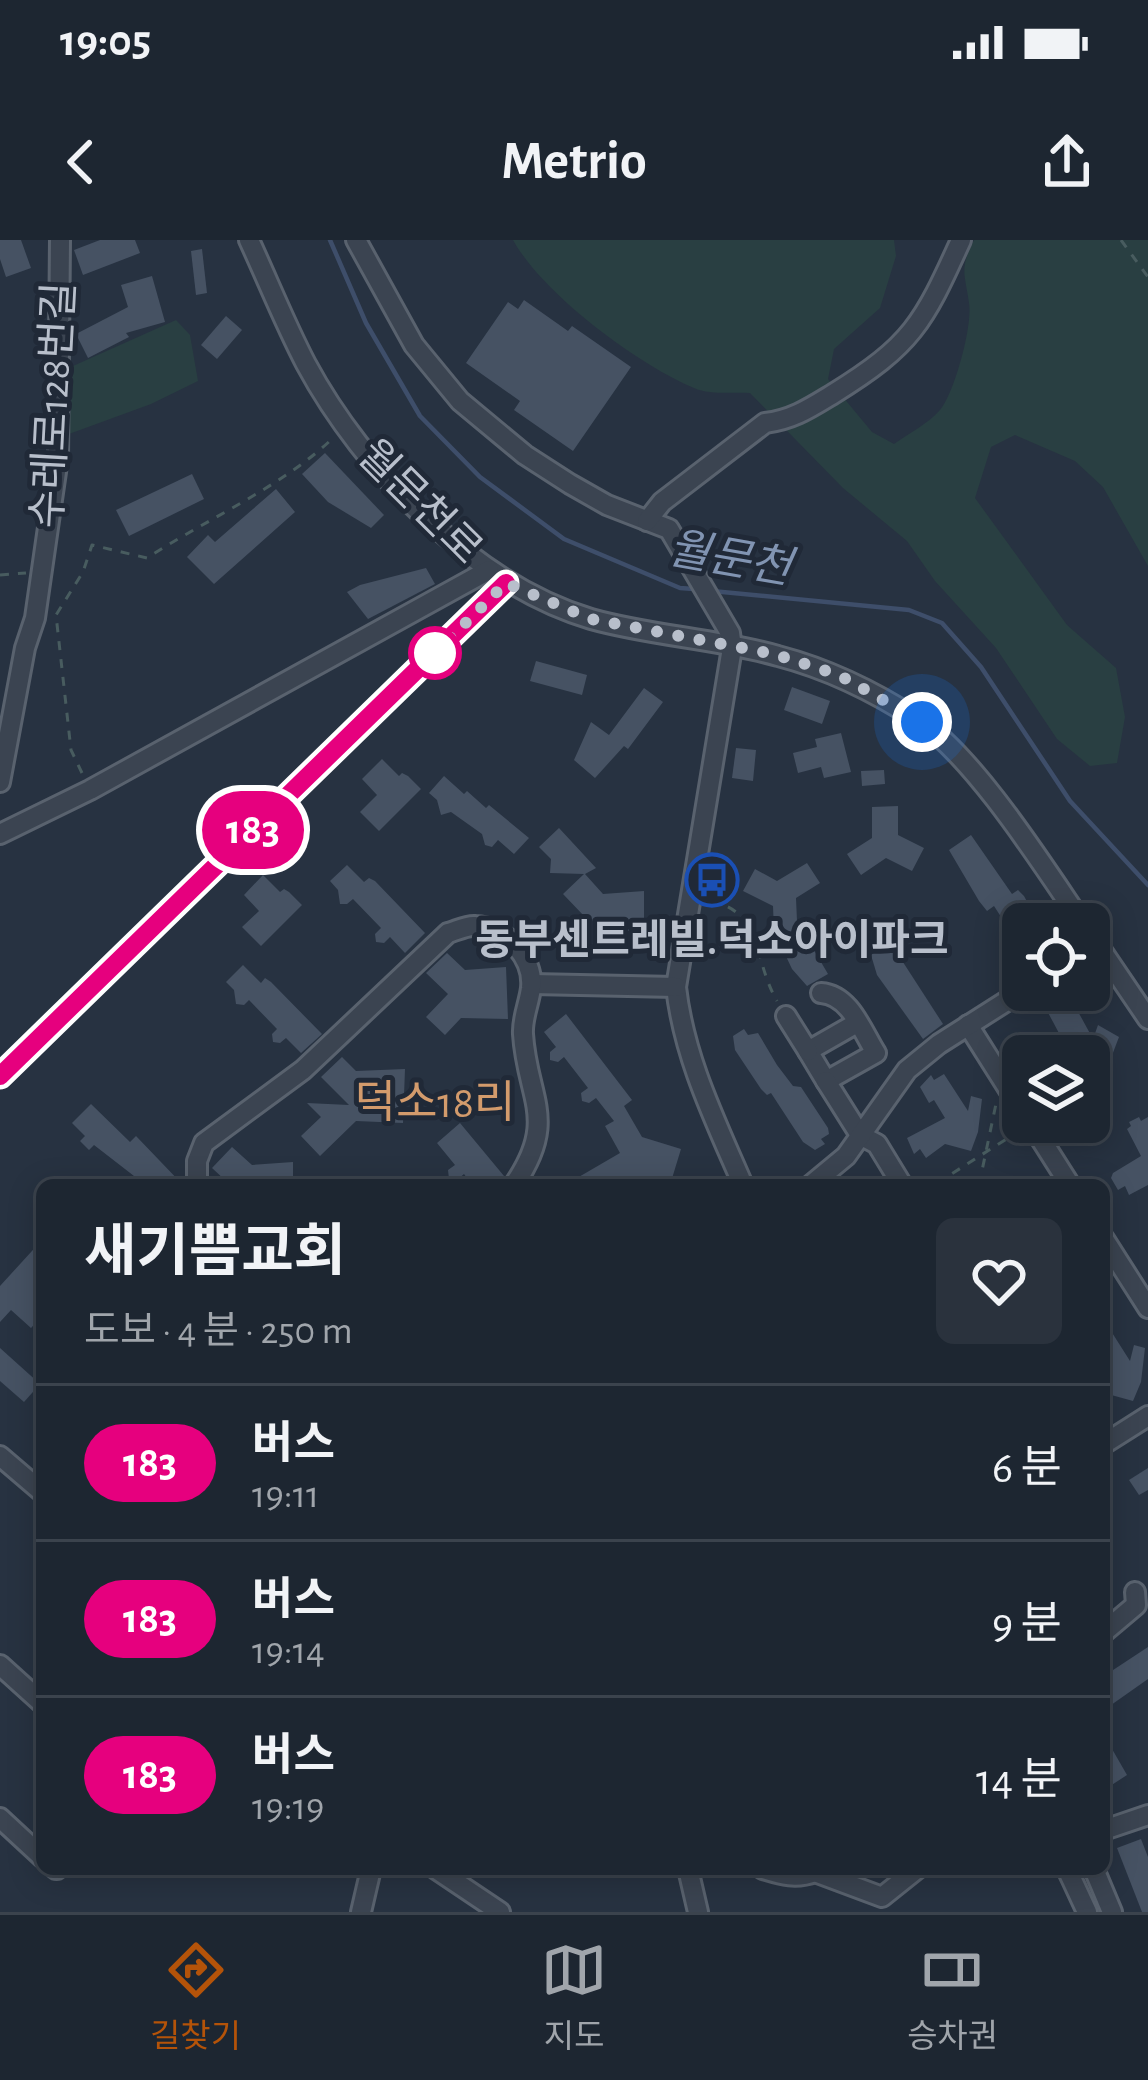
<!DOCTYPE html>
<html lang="ko">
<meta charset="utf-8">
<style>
:root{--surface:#1d2631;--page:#2a323d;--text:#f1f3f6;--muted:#a0a5ab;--line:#3b434d;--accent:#b45309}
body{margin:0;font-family:"Alegreya Sans","Noto Sans KR",sans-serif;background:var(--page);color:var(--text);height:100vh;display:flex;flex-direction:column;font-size:45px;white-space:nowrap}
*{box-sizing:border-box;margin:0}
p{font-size:39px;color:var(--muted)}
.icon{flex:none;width:66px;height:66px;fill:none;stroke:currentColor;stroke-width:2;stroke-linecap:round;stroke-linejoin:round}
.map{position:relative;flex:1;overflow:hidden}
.panel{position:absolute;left:36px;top:939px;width:1074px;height:696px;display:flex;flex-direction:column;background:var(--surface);border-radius:18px;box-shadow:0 6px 30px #0003,0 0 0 3px var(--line)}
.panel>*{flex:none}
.badge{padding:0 24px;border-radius:39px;font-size:42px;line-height:78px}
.buttons{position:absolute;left:1002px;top:663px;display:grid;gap:24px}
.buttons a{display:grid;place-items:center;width:108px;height:108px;border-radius:18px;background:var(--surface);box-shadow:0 6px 30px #0003,0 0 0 3px var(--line);font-size:60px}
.you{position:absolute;width:60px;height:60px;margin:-30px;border:9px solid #fff;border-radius:50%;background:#1a73e8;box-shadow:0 0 0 18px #1a73e833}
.map>.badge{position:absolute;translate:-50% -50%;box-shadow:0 0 0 6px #fff}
.round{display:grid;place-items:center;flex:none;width:126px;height:126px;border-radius:18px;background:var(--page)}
.head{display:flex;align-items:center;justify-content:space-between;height:204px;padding:0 48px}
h1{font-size:57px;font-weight:700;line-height:90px}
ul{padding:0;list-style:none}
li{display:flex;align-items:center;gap:36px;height:156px;padding:0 48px;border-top:3px solid var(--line)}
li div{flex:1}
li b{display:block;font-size:45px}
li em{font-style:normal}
li .badge{min-width:132px;font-weight:700;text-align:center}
.status{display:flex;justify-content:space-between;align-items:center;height:84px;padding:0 60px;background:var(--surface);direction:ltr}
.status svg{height:33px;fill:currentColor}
header{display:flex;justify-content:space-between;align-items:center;height:156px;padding:0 48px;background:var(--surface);font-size:54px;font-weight:700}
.tab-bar{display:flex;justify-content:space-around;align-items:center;height:168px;border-top:3px solid var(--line);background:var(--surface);font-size:33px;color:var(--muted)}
.tab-bar a{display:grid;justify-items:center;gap:6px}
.tab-bar .current{color:var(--accent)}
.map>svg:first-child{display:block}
.green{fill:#293f42}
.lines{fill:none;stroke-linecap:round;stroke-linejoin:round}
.stream{stroke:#3e4e6a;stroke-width:4.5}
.building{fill:#465263}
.minor-casing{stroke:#59626e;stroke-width:24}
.path{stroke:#485c5f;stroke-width:3;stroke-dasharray:9 9;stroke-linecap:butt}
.minor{stroke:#3b4451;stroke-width:18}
.line-casing{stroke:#fff;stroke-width:27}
.line{stroke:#e6007e;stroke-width:18}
.walk{stroke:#b8bfcb;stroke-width:12;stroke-dasharray:0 21.6}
.stop-dot{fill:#fff;stroke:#e6007e;stroke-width:6}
.labels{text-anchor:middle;stroke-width:10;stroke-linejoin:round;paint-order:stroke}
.street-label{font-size:42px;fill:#b8bfcb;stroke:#202937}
.poi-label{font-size:42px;font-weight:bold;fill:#b8bfcb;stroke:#202937}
.water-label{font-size:45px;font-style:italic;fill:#8194b2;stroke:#202937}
.neighbourhood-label{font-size:45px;fill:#d39b6c;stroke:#202937}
</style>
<div class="status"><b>19:05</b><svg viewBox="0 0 49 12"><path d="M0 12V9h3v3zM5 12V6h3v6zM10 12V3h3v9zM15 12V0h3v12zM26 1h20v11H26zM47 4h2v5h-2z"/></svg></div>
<header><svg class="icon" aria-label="back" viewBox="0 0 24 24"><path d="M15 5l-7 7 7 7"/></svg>Metrio<svg class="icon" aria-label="share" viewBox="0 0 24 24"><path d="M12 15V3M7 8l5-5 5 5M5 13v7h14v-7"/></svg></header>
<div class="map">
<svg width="1148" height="1672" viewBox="0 0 1148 1672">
<rect width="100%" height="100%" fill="#273241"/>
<g class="green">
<path d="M 513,0 L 894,0 L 896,16 L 880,68 L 834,109 L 828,139 L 872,192 L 894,204 C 908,194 929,183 940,170 C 954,154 973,85 969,63 C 965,34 959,29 974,0 L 1148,0 L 1148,326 L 1103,247 L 1075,221 L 1015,195 L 991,207 L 975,258 L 1067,385 L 1116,428 L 1125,477 L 1117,523 L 1090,526 L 1057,499 L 996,408 L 935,341 L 907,301 L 843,248 L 750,153 C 733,152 709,155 694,148 C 637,124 543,54 513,0 Z"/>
<polygon points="176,80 190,95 198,141 151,164 69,194 73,126"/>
</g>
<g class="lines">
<g class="stream">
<polyline points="330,0 366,83 420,176 480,237 564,299 680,348 694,349"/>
<polyline points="712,351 909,370 942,383 981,427 1070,561 1148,645"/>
</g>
</g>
<g class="building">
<polygon points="0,0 21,0 31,28 6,37 0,19"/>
<polygon points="100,0 135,0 140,13 83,35 74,10"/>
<polygon points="202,9 207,53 196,55 191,11"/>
<polygon points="152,36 165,82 126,93 129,97 88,118 76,94 128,67 121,45"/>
<polygon points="524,60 568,91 572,86 631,127 573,211 514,170 520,161 466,123 508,62 518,69"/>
<polygon points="226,76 242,90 217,119 201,105"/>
<polygon points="325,213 384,275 371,288 328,262 302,234"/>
<polygon points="192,234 204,259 129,296 116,270"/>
<polygon points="276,249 295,272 214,344 187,317 208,295 215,302"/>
<polygon points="426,328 435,344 368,379 347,352 360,345"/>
<polygon points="536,421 587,435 582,455 530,441"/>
<polygon points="792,447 830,461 822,484 784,470"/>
<polygon points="644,448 663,462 628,509 624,506 595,538 574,520 591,482 609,495"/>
<polygon points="841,493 851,532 824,538 821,527 798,533 793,513 817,507 815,499"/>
<polygon points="736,508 756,510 753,541 732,538"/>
<polygon points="382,519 399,536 402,533 408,536 421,549 379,591 360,572 377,555 362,539"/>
<polygon points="884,530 885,544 862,546 861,531"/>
<polygon points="444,536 464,554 467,551 486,568 489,565 529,598 514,614 498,600 492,607 485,605 482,594 451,572 441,575 437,560 429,553"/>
<polygon points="898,566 898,595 924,608 912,631 886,618 861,635 847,614 872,598 872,567"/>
<polygon points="559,588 596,628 585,634 603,654 644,651 644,704 598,701 580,718 562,699 585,677 563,654 584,634 550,633 551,619 539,607"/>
<polygon points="971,595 1012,654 1018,650 1024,656 1039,684 1023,684 1023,711 994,666 987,671 979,661 949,610"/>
<polygon points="807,623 820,643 796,658 797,681 828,734 807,746 792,729 774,691 773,666 743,651 755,629 777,641"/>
<polygon points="347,625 364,642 369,638 375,641 425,693 405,713 390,697 384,703 376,702 375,694 381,688 353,659 347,664 340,664 338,650 330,641"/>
<polygon points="263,635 280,652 284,649 289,652 302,665 261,706 242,687 259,671 244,655"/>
<polygon points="890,702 943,784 923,799 877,735 871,715"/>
<polygon points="447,713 465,730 506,727 508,779 461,778 445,795 426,777 448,754 426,733"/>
<polygon points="243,725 261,743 265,738 271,742 322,794 301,813 286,798 280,803 273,802 272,794 277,789 249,760 244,765 236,764 234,750 226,742"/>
<polygon points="1058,755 1060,759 1069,755 1093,799 1098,785 1119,797 1103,839 1089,833 1089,816 1022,816 1060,795 1045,767 1050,765 1048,760"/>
<polygon points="566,774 632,860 624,866 642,897 681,909 670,945 565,945 620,913 605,886 614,881 596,858 589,863 582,861 581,853 588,848 564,817 558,822 550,820 550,812 556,807 544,792"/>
<polygon points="744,789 748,795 758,793 777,825 793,846 801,847 828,888 829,894 821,899 825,904 815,910 803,902 771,853 767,855 761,849 735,810 733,796"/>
<polygon points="342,817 356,831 405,829 403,883 356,881 320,916 301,896 321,877 307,863 349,865 321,837"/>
<polygon points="944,834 968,871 971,856 982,859 978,892 971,911 945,904 926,918 920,909 914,914 907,898 945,878 934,860 929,863 920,847 931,835 934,840"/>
<polygon points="91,864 130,902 136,896 183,945 126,945 134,936 94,905 89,910 80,901 85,896 72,883"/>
<polygon points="1139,877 1141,881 1148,877 1148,945 1129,955 1125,946 1118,950 1111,938 1113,933 1141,916 1127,889 1131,886 1129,882"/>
<polygon points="460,883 504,936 500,945 472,945 464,934 457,940 449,939 448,930 455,925 437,903"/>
<polygon points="232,907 252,925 293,922 293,942 291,945 234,945 226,941 212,928"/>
<polygon points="42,1000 42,1035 35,1044 42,1050 42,1076 31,1088 11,1070 0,1082 0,1046"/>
<polygon points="1104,1080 1130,1121 1134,1105 1145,1108 1141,1142 1133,1161 1104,1153 1110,1120 1104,1112"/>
<polygon points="0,1108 40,1144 24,1162 0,1141"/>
<polygon points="1148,1228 1148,1250 1139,1255 1129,1240"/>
<polygon points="1148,1407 1148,1439 1104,1470 1104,1436"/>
<polygon points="1104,1495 1127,1535 1104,1550"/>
<polygon points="1141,1599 1148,1617 1148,1672 1142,1672 1117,1608"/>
</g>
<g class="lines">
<g class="minor-casing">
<g id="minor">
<path d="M 249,0 C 268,41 285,84 306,124 C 363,230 474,344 591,379 C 651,396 719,399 778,416 C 828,429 875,452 918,480 C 974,516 1044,627 1083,684"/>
<path d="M 356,0 L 414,105 L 460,161 L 525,215 L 570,244 L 607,265 L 669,289 L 730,393 L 732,408 L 676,747 C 684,818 715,880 743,945"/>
<path d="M 647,281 L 662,262 L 765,183 C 792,180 810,168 833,154 C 912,105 923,84 961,0"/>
<polyline points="0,542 25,408 35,378 58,218 60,0"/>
<polyline points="0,594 90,550 489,330"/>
<polyline points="1089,692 1148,779"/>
<polyline points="532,744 676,747"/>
<path d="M 821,753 C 850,755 862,791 876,813 L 826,841 L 808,811 L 857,783"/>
<polyline points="786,776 808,811"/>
<polyline points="968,785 1023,872"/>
<polyline points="0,836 506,343"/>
<polyline points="826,841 860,895 877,904 902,945"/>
<polyline points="1030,882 1070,945"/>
<path d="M 197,945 L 197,921 L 204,903 L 303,830 L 448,693 C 456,691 467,685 475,686 C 506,686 534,718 531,748 C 529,764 522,778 523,794 C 527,859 559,879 514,945"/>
<polyline points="811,945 846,916 907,830 939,804 1024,750"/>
<polyline points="1104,999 1148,1068"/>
<polyline points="1104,1204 1148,1176"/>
<polyline points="0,1216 42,1252"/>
<polyline points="1104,1392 1136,1365 1135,1352"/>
<polyline points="0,1425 42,1463"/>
<polyline points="0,1578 42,1617"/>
<polyline points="1104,1590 1148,1575"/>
<polyline points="56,1629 57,1629"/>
<polyline points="436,1629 500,1672"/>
<polyline points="688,1629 698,1672"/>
<path d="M 763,1629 C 782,1635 796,1639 815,1632"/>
<polyline points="819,1629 815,1632 882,1657 917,1629"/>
<polyline points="1067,1629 1087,1672"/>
<polyline points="1094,1629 1112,1672"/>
<polyline points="361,1672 371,1629"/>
</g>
</g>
<g class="path">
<polyline points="1121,0 1148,37"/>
<polyline points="0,335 26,333"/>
<path d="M 82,533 L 71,510 L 56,375 L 83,332 L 92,305 L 147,318 C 207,279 281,247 332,199"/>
<path d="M 711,661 C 764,673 752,718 777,761"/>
<polyline points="945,945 942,940 1019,891"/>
<polyline points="979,945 997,859"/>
</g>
<use href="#minor" class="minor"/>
</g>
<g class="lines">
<g class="line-casing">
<polyline id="line" points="0,836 506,343"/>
</g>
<use href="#line" class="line"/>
<polyline class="walk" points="435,413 506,343 591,379 774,414 839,435 922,482"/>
</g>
<defs>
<g id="bus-ring" transform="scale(2.7)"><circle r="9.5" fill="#202937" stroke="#1a4fb4" stroke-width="1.5"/><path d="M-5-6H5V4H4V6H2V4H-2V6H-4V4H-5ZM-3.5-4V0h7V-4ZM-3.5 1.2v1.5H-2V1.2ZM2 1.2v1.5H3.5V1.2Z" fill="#1a4fb4"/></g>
</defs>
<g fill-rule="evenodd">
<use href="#bus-ring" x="712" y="640"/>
</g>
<circle class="stop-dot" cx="435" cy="413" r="24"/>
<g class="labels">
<g class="street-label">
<text transform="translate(52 165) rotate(-87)" y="15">수레로128번길</text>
<text transform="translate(421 261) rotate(45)" y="15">월문천로</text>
</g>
<g class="poi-label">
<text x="712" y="714">동부센트레빌.덕소아이파크</text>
</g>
<g class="water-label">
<text transform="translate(730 317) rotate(10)" y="16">월문천</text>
</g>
<g class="neighbourhood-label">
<text x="435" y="877">덕소18리</text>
</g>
</g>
</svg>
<div class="buttons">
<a><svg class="icon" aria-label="locate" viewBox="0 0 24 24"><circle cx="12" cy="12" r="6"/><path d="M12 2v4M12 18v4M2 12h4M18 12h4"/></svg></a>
<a><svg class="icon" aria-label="layers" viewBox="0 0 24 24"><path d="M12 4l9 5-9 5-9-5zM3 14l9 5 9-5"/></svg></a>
</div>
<div class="you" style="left:922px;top:482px"></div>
<b class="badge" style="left:253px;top:590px;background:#e6007e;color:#fff">183</b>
<section class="panel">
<div class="head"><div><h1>새기쁨교회</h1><p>도보 · 4 분 · 250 m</p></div><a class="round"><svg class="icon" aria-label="heart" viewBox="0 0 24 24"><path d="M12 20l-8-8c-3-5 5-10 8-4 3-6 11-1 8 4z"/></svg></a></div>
<ul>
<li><span class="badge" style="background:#e6007e;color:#fff">183</span><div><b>버스</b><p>19:11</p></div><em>6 분</em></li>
<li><span class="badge" style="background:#e6007e;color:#fff">183</span><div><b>버스</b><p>19:14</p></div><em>9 분</em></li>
<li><span class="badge" style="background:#e6007e;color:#fff">183</span><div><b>버스</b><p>19:19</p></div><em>14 분</em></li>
</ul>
</section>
</div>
<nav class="tab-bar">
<a class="current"><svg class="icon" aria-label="directions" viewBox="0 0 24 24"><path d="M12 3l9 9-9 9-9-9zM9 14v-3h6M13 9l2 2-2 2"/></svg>길찾기</a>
<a><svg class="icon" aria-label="map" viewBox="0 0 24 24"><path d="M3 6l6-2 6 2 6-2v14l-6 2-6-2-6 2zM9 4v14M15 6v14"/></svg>지도</a>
<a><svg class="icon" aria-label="tickets" viewBox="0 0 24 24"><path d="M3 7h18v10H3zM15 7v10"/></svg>승차권</a>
</nav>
